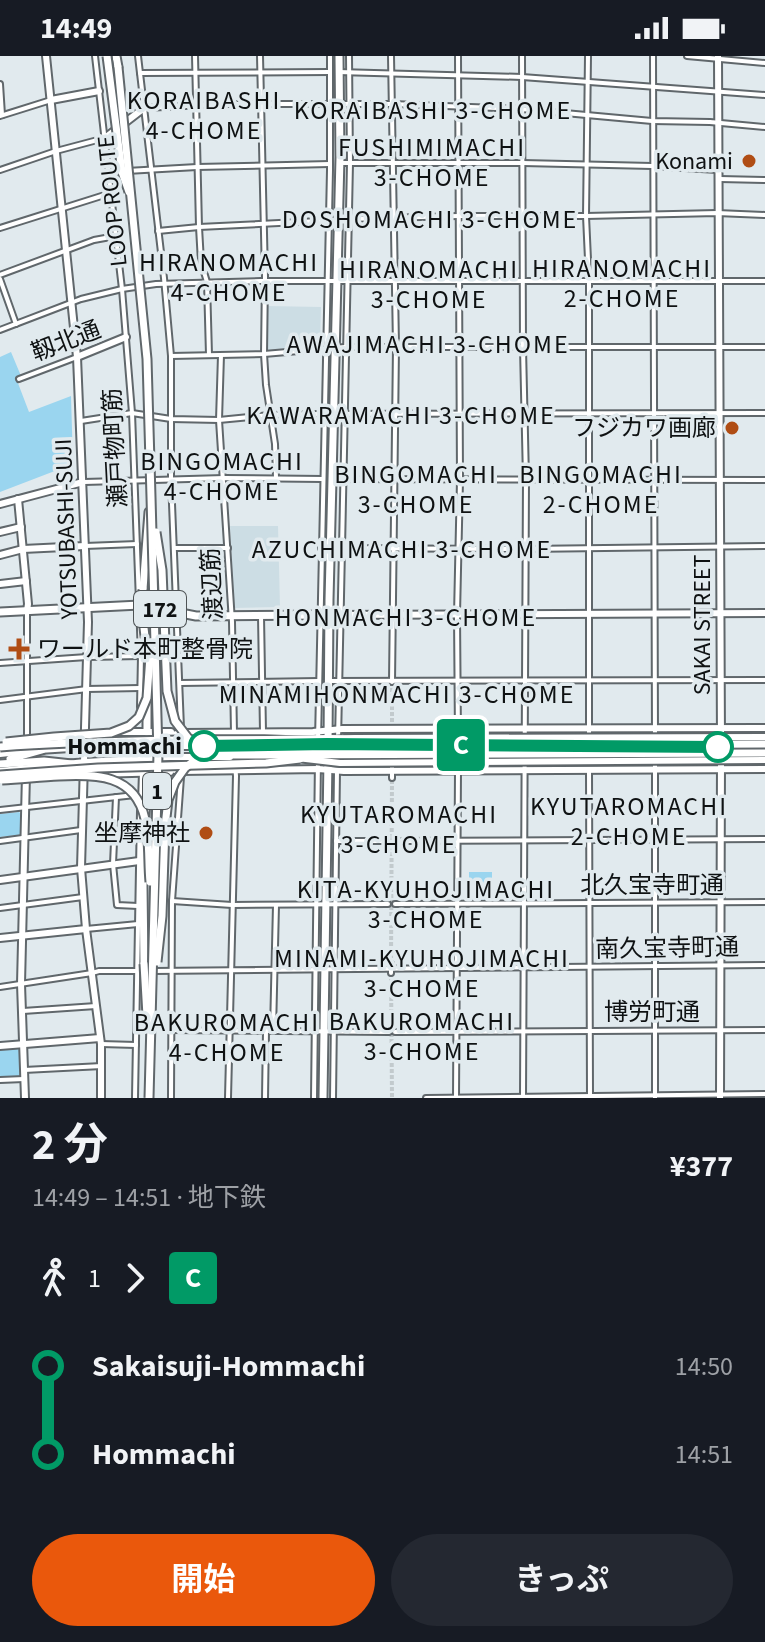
<!DOCTYPE html>
<html lang="ja">
<meta charset="utf-8">
<style>
:root{--surface:#171b24;--page:#242831;--text:#f1f3f6;--muted:#9ea1a6;--accent:#ea580c}
body{margin:0;font-family:"Source Sans 3","Noto Sans JP",sans-serif;background:var(--page);color:var(--text);height:100vh;display:flex;flex-direction:column;font-size:30px;white-space:nowrap}
*{box-sizing:border-box;margin:0}
p{font-size:26px;color:var(--muted)}
.icon{flex:none;width:44px;height:44px;fill:none;stroke:currentColor;stroke-width:2;stroke-linecap:round;stroke-linejoin:round}
.map{position:relative;height:1042px;overflow:hidden}
.drawer{display:flex;flex-direction:column;background:var(--surface);flex:1}
.drawer>*{flex:none}
.badge{padding:0 16px;border-radius:6px;font-size:28px;line-height:52px}
.map>.badge{position:absolute;translate:-50% -50%;box-shadow:0 0 0 4px #fff}
.legs{display:flex;align-items:center;gap:12px;height:88px;padding:0 32px;font-size:26px}
.legs p{margin-inline-start:auto}
.head{display:flex;align-items:center;justify-content:space-between;height:136px;padding:0 32px}
h1{font-size:44px;font-weight:700;line-height:60px}
.primary-button{display:flex;gap:16px;margin-top:auto;padding:16px 32px}
.primary-button a{flex:1;height:92px;border-radius:48px;background:var(--accent);color:#fff;font-size:32px;font-weight:700;line-height:92px;text-align:center}
.primary-button a+a{background:var(--page);color:var(--text)}
ul{padding:0 32px;list-style:none}
li{display:flex;align-items:center;gap:28px;height:88px;font-size:30px}
li i{display:grid;place-items:center;width:12px;height:100%;margin:0 10px;background:currentColor}
li i::after{content:'';width:20px;height:20px;margin:-10px;border:6px solid;border-radius:50%;background:var(--surface)}
li p{margin-inline-start:auto}
li:first-child i{background:linear-gradient(#0000 50%,currentColor 0)}
li:last-child i{background:linear-gradient(currentColor 50%,#0000 0)}
.status{display:flex;justify-content:space-between;align-items:center;height:56px;padding:0 40px;background:var(--surface);direction:ltr}
.status svg{height:22px;fill:currentColor}
.map>svg:first-child{display:block}
.built{fill:#ccdde4}
.green{fill:#9ad5ef}
.lines{fill:none;stroke-linecap:round;stroke-linejoin:round}
.street-tunnel{stroke:#c2cacd;stroke-width:4;stroke-dasharray:4 2;stroke-linecap:butt}
.street-casing{stroke:#60676b;stroke-width:8}
.secondary-casing{stroke:#60676b;stroke-width:10}
.primary-casing{stroke:#60676b;stroke-width:10}
.highway-casing{stroke:#60676b;stroke-width:11}
.street{stroke:#fff;stroke-width:4}
.secondary{stroke:#fff;stroke-width:6}
.primary{stroke:#fff;stroke-width:6}
.highway{stroke:#fff;stroke-width:7}
.primary-bridge-casing{stroke:#60676b;stroke-width:10;stroke-linecap:butt}
.highway-bridge-casing{stroke:#60676b;stroke-width:11;stroke-linecap:butt}
.primary-bridge{stroke:#fff;stroke-width:6}
.highway-bridge{stroke:#fff;stroke-width:7}
.line-1-casing{stroke:#fff;stroke-width:18}
.line-1{stroke:#019a66;stroke-width:12}
.poi-dot{fill:#b04d14;stroke:#e1eaee;stroke-width:3}
.stop-1-dot{fill:#fff;stroke:#019a66;stroke-width:4}
.labels{text-anchor:middle;stroke-width:7;stroke-linejoin:round;paint-order:stroke}
.shield{fill:#e1eaee;stroke:#4e5355;stroke-width:2}
.shield-label{font-size:22px;font-weight:bold;fill:#0f1213}
.poi-label{font-size:24px;fill:#0f1213;stroke:#e1eaee;text-anchor:end}
.street-label{font-size:24px;fill:#0f1213;stroke:#e1eaee}
.stop-label{font-size:24px;font-weight:bold;fill:#0f1213;stroke:#e1eaee;text-anchor:end}
.neighbourhood-label{font-size:26px;letter-spacing:2px;fill:#0f1213;stroke:#e1eaee}
</style>
<div class="status"><b>14:49</b><svg viewBox="0 0 49 12"><path d="M0 12V9h3v3zM5 12V6h3v6zM10 12V3h3v9zM15 12V0h3v12zM26 1h20v11H26zM47 4h2v5h-2z"/></svg></div>
<div class="map">
<svg width="765" height="1042" viewBox="0 0 765 1042">
<rect width="100%" height="100%" fill="#e1eaee"/>
<g class="built">
<polygon points="267,250 321,251 320,289 268,295 266,293"/>
<polygon points="230,470 278,470 280,551 233,552"/>
</g>
<g class="green">
<polygon points="11,296 21,320 16,322 29,356 71,340 73,408 0,436 0,301"/>
<polygon points="19,756 21,758 21,777 19,779 0,781 0,758"/>
<rect x="469" y="816" width="23" height="28"/>
<polygon points="16,992 19,994 20,1020 0,1023 0,994"/>
</g>
<g class="lines">
<g class="street-tunnel">
<polyline points="392,626 392,668"/>
<polyline points="391,908 392,722"/>
<polyline points="391,917 392,1042"/>
</g>
<g class="street-casing">
<g id="street">
<polyline points="95,0 122,233 132,357 141,600 140,651"/>
<polyline points="138,0 164,222 171,300 171,423 181,672"/>
<polyline points="195,0 199,171 201,206 207,226 209,299"/>
<polyline points="260,0 265,221 264,298 266,329 275,388 276,422"/>
<polyline points="391,0 396,290 392,626"/>
<polyline points="458,0 460,424 457,559 458,682"/>
<polyline points="522,0 523,292 526,423 523,1042"/>
<polyline points="588,0 586,160 589,225 589,681"/>
<polyline points="653,0 655,682"/>
<polyline points="687,0 765,7"/>
<polyline points="338,16 522,21 765,39"/>
<polyline points="140,17 330,16"/>
<polyline points="0,28 2,59"/>
<polyline points="144,52 226,48 392,48 521,53 652,65 710,66 765,71"/>
<polyline points="0,60 51,44"/>
<polyline points="339,107 523,107 652,110 717,114"/>
<polyline points="0,114 56,95 105,82"/>
<polyline points="109,116 197,111 330,108"/>
<polyline points="720,123 765,124"/>
<polyline points="348,163 458,160 586,160 717,157 765,159"/>
<polyline points="0,172 111,137"/>
<polyline points="158,175 199,171 339,164"/>
<polyline points="0,219 94,184 116,180"/>
<polyline points="0,223 16,268"/>
<polyline points="0,274 81,243 122,233 156,228 261,225 765,225"/>
<polyline points="221,299 219,364 232,566 234,677"/>
<polyline points="171,300 264,298 345,291 765,291"/>
<polyline points="19,323 77,301"/>
<polyline points="81,365 132,357 171,363 219,364 270,359 320,358 765,357"/>
<polyline points="331,423 765,424"/>
<polyline points="84,426 224,422 323,423"/>
<polyline points="85,490 137,488"/>
<polyline points="175,492 228,492"/>
<polyline points="321,492 525,493 765,490"/>
<polyline points="27,555 27,684"/>
<polyline points="261,560 263,676"/>
<polyline points="0,607 87,601 141,600"/>
<polyline points="327,625 765,624"/>
<polyline points="180,627 319,625"/>
<polyline points="0,644 87,633 140,632"/>
<polyline points="318,685 330,114 330,0"/>
<polyline points="338,685 350,107 349,0"/>
<polyline points="655,702 655,1042"/>
<polyline points="589,714 590,1042"/>
<polyline points="392,722 392,698"/>
<polyline points="116,741 113,808 117,849 138,850"/>
<polyline points="141,746 142,716"/>
<polyline points="0,754 135,739"/>
<polyline points="0,785 81,774"/>
<polyline points="336,785 387,785"/>
<polyline points="395,785 765,783"/>
<polyline points="172,845 232,849 388,848"/>
<polyline points="395,848 765,846"/>
<polyline points="0,852 83,841"/>
<polyline points="86,873 138,868"/>
<polyline points="391,908 391,917"/>
<polyline points="153,915 765,909"/>
<polyline points="0,931 92,917 99,915 144,915"/>
<polyline points="23,955 96,950"/>
<polyline points="171,974 389,976"/>
<polyline points="273,975 276,849"/>
<polyline points="395,976 765,974"/>
<polyline points="101,988 136,989"/>
<polyline points="24,1014 102,1010"/>
<polyline points="0,1024 24,1023"/>
<polyline points="135,1042 140,755"/>
<polyline points="171,1042 172,845 181,721"/>
<polyline points="228,1042 236,720 234,697"/>
<polyline points="265,1042 266,975"/>
<polyline points="314,1042 318,702"/>
<polyline points="333,1042 337,714"/>
<polyline points="426,1042 765,1038"/>
<polyline points="456,1042 458,714"/>
</g>
</g>
<g class="secondary-casing">
<g id="secondary">
<polyline points="718,0 721,686"/>
<polyline points="51,44 99,35"/>
<polyline points="105,82 144,52"/>
<polyline points="77,301 126,281"/>
<polyline points="18,443 28,548 27,555"/>
<polyline points="0,448 83,426"/>
<polyline points="0,476 21,471"/>
<polyline points="0,499 23,493 85,490"/>
<polyline points="0,528 26,525"/>
<polyline points="329,559 765,557"/>
<polyline points="118,676 171,676"/>
<polyline points="157,683 181,677 313,676 342,673 765,672"/>
<polyline points="165,712 181,715 318,713 344,715 765,713"/>
<polyline points="93,718 170,716"/>
<polyline points="0,824 139,805"/>
<polyline points="0,882 86,873"/>
<polyline points="0,990 100,982"/>
<polyline points="25,1042 21,928 26,718"/>
<polyline points="720,1042 721,702"/>
</g>
</g>
<g class="primary-casing">
<g id="primary">
<polyline points="46,0 77,301 88,566 81,812 86,873 101,988 101,1042"/>
<polyline points="39,694 86,691 170,690"/>
<polyline points="0,698 28,695"/>
<polyline points="0,715 85,706 170,701"/>
</g>
</g>
<g class="highway-casing">
<g id="highway">
<polyline points="116,0 118,11"/>
<polyline points="143,533 149,456"/>
<polyline points="0,556 140,549 196,560 329,559"/>
<polyline points="147,642 147,676"/>
<polyline points="328,690 329,544 340,101 339,0"/>
<polyline points="10,703 42,694"/>
<polyline points="0,708 44,705 72,708"/>
<polyline points="145,762 147,716"/>
<polyline points="144,908 143,830 145,778"/>
<polyline points="323,1042 328,702"/>
</g>
</g>
<use href="#street" class="street"/>
<use href="#secondary" class="secondary"/>
<use href="#primary" class="primary"/>
<use href="#highway" class="highway"/>
<g class="primary-bridge-casing">
<g id="primary-bridge">
<polyline points="313,686 355,682 765,681"/>
<polyline points="170,690 234,690"/>
<polyline points="170,701 230,701"/>
<polyline points="297,702 340,707 765,704"/>
</g>
</g>
<g class="highway-bridge-casing">
<g id="highway-bridge">
<polyline points="107,0 122,116 129,136"/>
<polyline points="118,11 147,303 151,441 158,698 149,1042"/>
<polyline points="156,476 162,514 167,635 175,665 188,682 207,695 232,699 266,699 765,697"/>
<polyline points="143,533 144,572 147,597"/>
<polyline points="6,686 54,681 111,677 129,670 139,661 147,642 151,586"/>
<path d="M 0,691 C 60,686 120,685 180,684 C 226,684 272,682 317,687"/>
<polyline points="0,719 98,712 266,707 300,703"/>
<path d="M 2,724 C 21,723 40,721 59,720 C 96,718 135,718 145,763 C 150,783 148,806 150,826"/>
<polyline points="157,906 162,860 165,770 168,744 175,726 185,712 196,703 209,697 236,692 347,690 765,688"/>
<polyline points="144,908 147,960"/>
</g>
</g>
<use href="#primary-bridge" class="primary-bridge"/>
<use href="#highway-bridge" class="highway-bridge"/>
</g>
<g class="lines">
<g class="line-1-casing">
<polyline id="line-1" points="204,690 327,688 718,691"/>
</g>
<use href="#line-1" class="line-1"/>
</g>
<g class="poi-dot">
<circle cx="749" cy="105" r="8"/>
<circle cx="732" cy="372" r="8"/>
<path d="M15 581h8v8h8v8h-8v8h-8v-8h-8v-8h8z"/>
<circle cx="206" cy="777" r="8"/>
</g>
<g class="stop-1-dot">
<circle cx="204" cy="690" r="14"/>
<circle cx="718" cy="691" r="14"/>
</g>
<g class="labels">
<g class="shield">
<rect x="134" y="535" width="52" height="36" rx="6"/>
<rect x="143" y="717" width="28" height="36" rx="6"/>
</g>
<g class="shield-label">
<text x="160" y="561">172</text>
<text x="157" y="743">1</text>
</g>
<g class="poi-label">
<text x="733" y="113">Konami</text>
<text x="716" y="380">フジカワ画廊</text>
<text x="37" y="601" text-anchor="start">ワールド本町整骨院</text>
<text x="190" y="785">坐摩神社</text>
</g>
<g class="street-label">
<text transform="translate(112 145) rotate(-96)" y="8">LOOP ROUTE</text>
<text transform="translate(66 285) rotate(-21)" y="8">靱北通</text>
<text transform="translate(115 392) rotate(-93)" y="8">瀬戸物町筋</text>
<text transform="translate(66 473) rotate(-92)" y="8">YOTSUBASHI-SUJI</text>
<text transform="translate(212 528) rotate(-93)" y="8">渡辺筋</text>
<text transform="translate(702 569) rotate(-90)" y="8">SAKAI STREET</text>
<text x="652" y="837">北久宝寺町通</text>
<text transform="translate(667 892) rotate(-1)" y="8">南久宝寺町通</text>
<text x="652" y="964">博労町通</text>
</g>
<g class="stop-label">
<text x="182" y="698">Hommachi</text>
</g>
<g class="neighbourhood-label">
<text x="204" y="53">KORAIBASHI<tspan x="204" dy="30">4-CHOME</tspan></text>
<text x="433" y="63">KORAIBASHI 3-CHOME</text>
<text x="432" y="100">FUSHIMIMACHI<tspan x="432" dy="30">3-CHOME</tspan></text>
<text x="430" y="172">DOSHOMACHI 3-CHOME</text>
<text x="229" y="215">HIRANOMACHI<tspan x="229" dy="30">4-CHOME</tspan></text>
<text x="622" y="221">HIRANOMACHI<tspan x="622" dy="30">2-CHOME</tspan></text>
<text x="429" y="222">HIRANOMACHI<tspan x="429" dy="30">3-CHOME</tspan></text>
<text x="428" y="297">AWAJIMACHI 3-CHOME</text>
<text x="401" y="368">KAWARAMACHI 3-CHOME</text>
<text x="222" y="414">BINGOMACHI<tspan x="222" dy="30">4-CHOME</tspan></text>
<text x="416" y="427">BINGOMACHI<tspan x="416" dy="30">3-CHOME</tspan></text>
<text x="601" y="427">BINGOMACHI<tspan x="601" dy="30">2-CHOME</tspan></text>
<text x="402" y="502">AZUCHIMACHI 3-CHOME</text>
<text x="406" y="570">HONMACHI 3-CHOME</text>
<text x="397" y="647">MINAMIHONMACHI 3-CHOME</text>
<text x="629" y="759">KYUTAROMACHI<tspan x="629" dy="30">2-CHOME</tspan></text>
<text x="399" y="767">KYUTAROMACHI<tspan x="399" dy="30">3-CHOME</tspan></text>
<text x="426" y="842">KITA-KYUHOJIMACHI<tspan x="426" dy="30">3-CHOME</tspan></text>
<text x="422" y="911">MINAMI-KYUHOJIMACHI<tspan x="422" dy="30">3-CHOME</tspan></text>
<text x="422" y="974">BAKUROMACHI<tspan x="422" dy="30">3-CHOME</tspan></text>
<text x="227" y="975">BAKUROMACHI<tspan x="227" dy="30">4-CHOME</tspan></text>
</g>
</g>
</svg>
<b class="badge" style="left:461px;top:689px;background:#019a66;color:#fff">C</b>
</div>
<section class="drawer">
<div class="head"><div><h1>2 分</h1><p>14:49 – 14:51 · 地下鉄</p></div><b>¥377</b></div>
<div class="legs"><svg class="icon" aria-label="walk" viewBox="0 0 24 24"><circle cx="13" cy="4" r="2"/><path d="M13 8l-2 6 4 7M11 14l-3 7M7 12l3-4h3l4 4"/></svg>1<svg class="icon" aria-label="forward" viewBox="0 0 24 24"><path d="M9 5l7 7-7 7"/></svg><b class="badge" style="background:#019a66;color:#fff">C</b></div>
<ul>
<li><i style="color:#019a66"></i><b>Sakaisuji-Hommachi</b><p>14:50</p></li>
<li><i style="color:#019a66"></i><b>Hommachi</b><p>14:51</p></li>
</ul>
<div class="primary-button"><a>開始</a><a>きっぷ</a></div>
</section>
